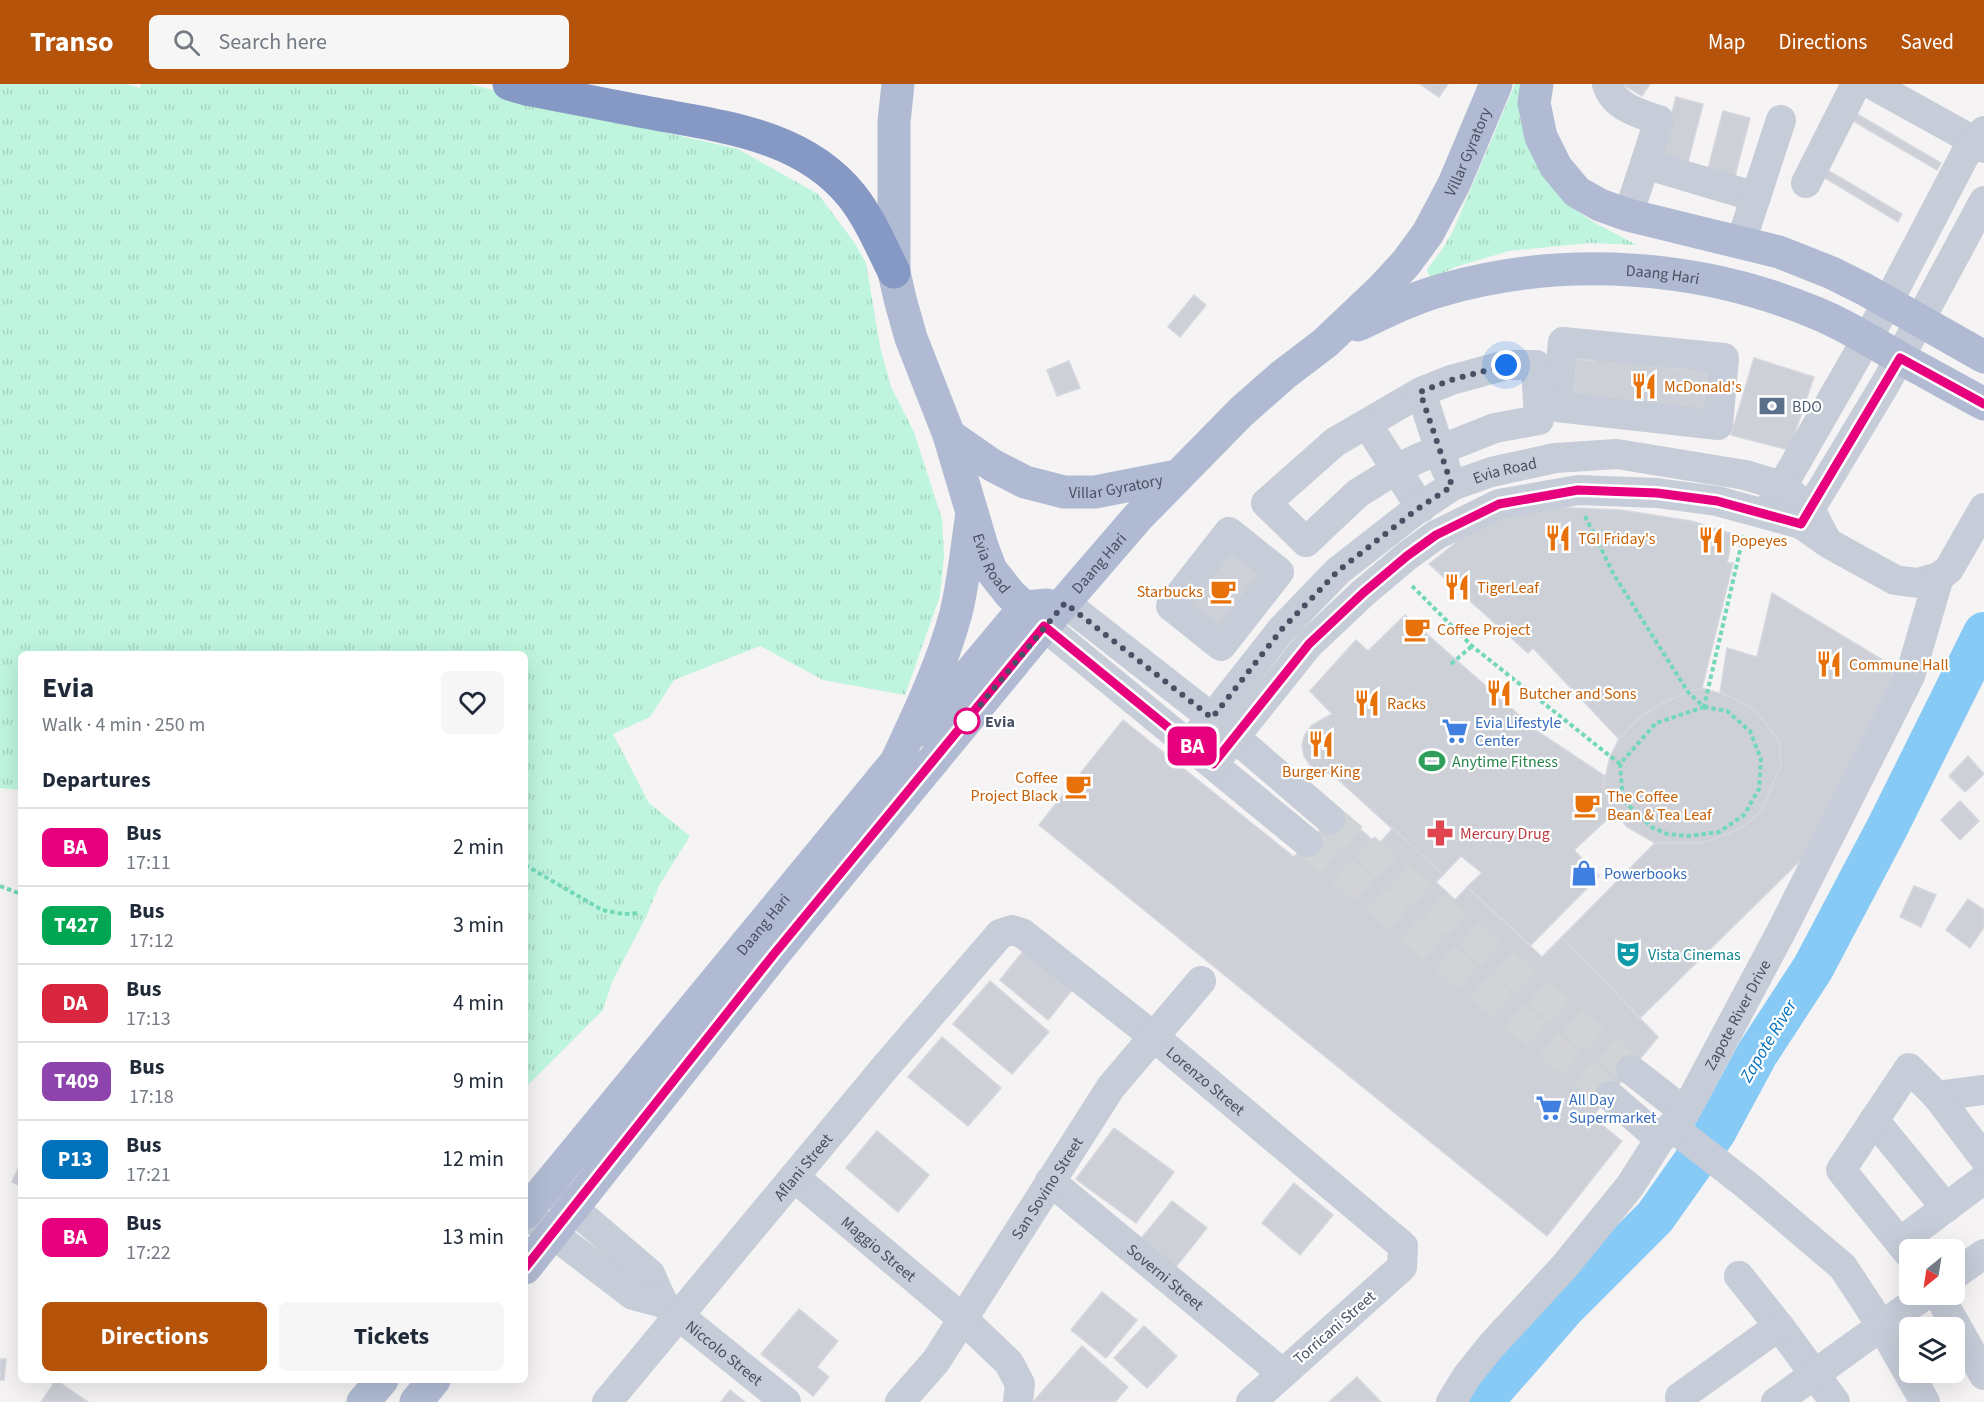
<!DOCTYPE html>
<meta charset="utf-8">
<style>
:root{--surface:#fff;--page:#f6f6f7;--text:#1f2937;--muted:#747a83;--line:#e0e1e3;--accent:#b45309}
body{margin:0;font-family:"Source Sans 3",sans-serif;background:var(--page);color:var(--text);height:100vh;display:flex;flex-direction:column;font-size:22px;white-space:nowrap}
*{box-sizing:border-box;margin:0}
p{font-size:20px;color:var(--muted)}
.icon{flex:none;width:33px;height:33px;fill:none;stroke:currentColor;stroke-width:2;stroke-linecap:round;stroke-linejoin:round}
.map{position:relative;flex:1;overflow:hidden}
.drawer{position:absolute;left:18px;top:567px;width:510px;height:732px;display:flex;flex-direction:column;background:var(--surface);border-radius:9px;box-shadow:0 6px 24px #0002}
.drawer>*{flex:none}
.badge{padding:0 12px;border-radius:9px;font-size:21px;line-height:39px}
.needle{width:39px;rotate:210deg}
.fabs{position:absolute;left:1899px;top:1155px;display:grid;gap:12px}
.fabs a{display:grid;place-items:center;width:66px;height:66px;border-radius:9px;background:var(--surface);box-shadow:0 6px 24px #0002;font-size:30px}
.you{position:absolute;width:30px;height:30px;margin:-15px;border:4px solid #fff;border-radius:50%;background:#1a73e8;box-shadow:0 0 0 9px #1a73e833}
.map>.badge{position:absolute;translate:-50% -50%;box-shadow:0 0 0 3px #fff}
h2{padding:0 24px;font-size:22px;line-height:54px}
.round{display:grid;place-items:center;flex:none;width:63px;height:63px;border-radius:9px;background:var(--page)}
.head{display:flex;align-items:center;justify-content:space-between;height:102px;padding:0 24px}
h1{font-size:28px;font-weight:700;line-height:45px}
.action{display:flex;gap:12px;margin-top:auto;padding:12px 24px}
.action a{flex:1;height:69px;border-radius:9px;background:var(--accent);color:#fff;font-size:24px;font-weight:700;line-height:69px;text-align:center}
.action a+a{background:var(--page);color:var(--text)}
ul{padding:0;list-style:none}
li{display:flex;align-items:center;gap:18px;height:78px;padding:0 24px;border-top:2px solid var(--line)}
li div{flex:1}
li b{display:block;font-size:22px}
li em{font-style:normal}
li .badge{min-width:66px;font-weight:700;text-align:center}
header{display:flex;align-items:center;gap:36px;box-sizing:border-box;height:84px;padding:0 30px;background:var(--accent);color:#fff}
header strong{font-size:28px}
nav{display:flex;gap:33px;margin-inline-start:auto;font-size:21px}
.search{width:420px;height:54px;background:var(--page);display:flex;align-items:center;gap:15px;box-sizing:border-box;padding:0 21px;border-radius:9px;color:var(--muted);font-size:22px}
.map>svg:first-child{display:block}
.grass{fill:url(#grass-tufts)}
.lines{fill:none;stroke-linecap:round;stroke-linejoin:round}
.river{stroke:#88caf6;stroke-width:42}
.building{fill:#ced0d8;stroke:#d6d7de;stroke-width:1.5}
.minor-tunnel{stroke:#d2d3d6;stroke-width:30;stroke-dasharray:30 15;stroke-linecap:butt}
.path{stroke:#73d7b9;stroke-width:4;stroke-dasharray:4.5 3;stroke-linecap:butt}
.minor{stroke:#c6ccd8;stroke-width:30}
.major{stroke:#b0bbd3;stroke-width:33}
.highway{stroke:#8699c5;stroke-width:33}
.line-casing{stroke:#fff;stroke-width:14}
.line{stroke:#e6007e;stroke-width:9}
.walk{stroke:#485163;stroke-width:6;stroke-dasharray:0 10.8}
.stop-dot{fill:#fff;stroke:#e6007e;stroke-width:3}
.labels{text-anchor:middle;stroke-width:4.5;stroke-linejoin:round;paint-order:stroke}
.street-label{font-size:16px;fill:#485163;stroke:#fff}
.food-label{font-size:16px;fill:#c56008;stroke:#fff;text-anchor:start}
.service-label{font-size:16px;fill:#4e5e75;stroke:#fff;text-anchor:start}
.stop-label{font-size:16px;font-weight:bold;fill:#485163;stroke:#fff;text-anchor:start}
.shop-label{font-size:16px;fill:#366cbe;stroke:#fff;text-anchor:start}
.leisure-label{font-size:16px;fill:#27864d;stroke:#fff;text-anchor:start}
.health-label{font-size:16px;fill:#be3a42;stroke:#fff;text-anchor:start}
.culture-label{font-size:16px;fill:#0d838f;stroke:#fff;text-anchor:start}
.water-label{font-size:18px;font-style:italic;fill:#0072be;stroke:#fff}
</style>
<header>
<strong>Transo</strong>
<div class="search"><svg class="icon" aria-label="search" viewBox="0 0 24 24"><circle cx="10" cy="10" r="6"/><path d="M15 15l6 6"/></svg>Search here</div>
<nav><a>Map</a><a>Directions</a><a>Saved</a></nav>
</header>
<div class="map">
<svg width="1984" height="1318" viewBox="0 0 1984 1318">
<defs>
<pattern id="grass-tufts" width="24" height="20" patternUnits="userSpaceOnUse" patternTransform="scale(1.5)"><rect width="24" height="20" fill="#bff5de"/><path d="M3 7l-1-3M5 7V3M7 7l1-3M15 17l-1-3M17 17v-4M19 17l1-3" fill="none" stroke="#a6d4c1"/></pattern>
</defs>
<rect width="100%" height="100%" fill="#f5f3f3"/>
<g class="grass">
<polygon points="0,0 126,0 140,4 141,0 470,0 553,23 738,65 818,110 854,158 866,179 880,262 891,303 914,348 942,435 944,472 940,512 905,611 823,596 760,562 674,596 650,633 613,650 649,719 690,752 659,802 646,833 612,898 603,926 525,1004 525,570 21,570 21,706 0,704"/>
<polygon points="1515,0 1521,0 1568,121 1595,139 1637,161 1589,159 1509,167 1455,183 1435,193 1430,192 1427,187 1428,184 1441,167 1453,147"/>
</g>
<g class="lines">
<polyline class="river" points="1484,1318 1494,1304 1565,1223 1655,1133 1715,1048 1757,970 1813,884 1888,742 1984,549"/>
</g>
<g class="building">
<polygon points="1420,0 1448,0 1439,13"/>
<polygon points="1622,0 1650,0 1642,12"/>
<polygon points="1676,13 1703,20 1688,78 1661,71"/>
<polygon points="1723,27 1750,34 1735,92 1708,85"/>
<polygon points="1852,27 1941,79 1937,86 1848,34"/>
<polygon points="1819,81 1902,130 1898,138 1815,88"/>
<polygon points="1194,211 1206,221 1180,253 1168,243"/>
<polygon points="1597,267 1670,274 1669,284 1716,287 1711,331 1573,318 1576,275 1596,277"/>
<polygon points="1754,274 1814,293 1789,366 1731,351"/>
<polygon points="1069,277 1080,304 1057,312 1047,286"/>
<polygon points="1551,423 1621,426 1691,437 1733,450 1727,479 1733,479 1702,604 1688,608 1663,619 1640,633 1619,655 1533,564 1528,569 1429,480 1486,435"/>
<polygon points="1233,464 1264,490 1213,550 1182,524"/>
<polygon points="1772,509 1909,592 1812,765 1640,934 1562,853 1655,759 1702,759 1732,748 1745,741 1762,726 1781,680 1779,656 1755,626 1731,613 1720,609 1727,564 1757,573"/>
<polygon points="1405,531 1537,647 1605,692 1603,703 1615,728 1574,766 1599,792 1531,861 1467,803 1482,789 1461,772 1443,791 1332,690 1319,687 1310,681 1304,672 1302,661 1305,650 1312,641 1332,630 1310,607 1356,556 1368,567"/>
<polygon points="1702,604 1731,613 1755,626 1779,656 1781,680 1762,726 1745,741 1732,748 1702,759 1655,759 1627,743 1608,717 1603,703 1610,673 1619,655 1640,633 1663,619 1688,608"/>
<polygon points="1123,636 1294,773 1339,726 1378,761 1393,744 1443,791 1436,798 1455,816 1467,803 1542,873 1562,853 1658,953 1592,1033 1622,1057 1547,1152 1039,741"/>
<polygon points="1968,672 1984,690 1965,708 1949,692"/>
<polygon points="1960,717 1979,737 1960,756 1941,736"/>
<polygon points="1914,802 1936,811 1921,843 1900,833"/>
<polygon points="1968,815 1984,826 1984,843 1970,864 1946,846"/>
<polygon points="1024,866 1072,906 1048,936 1000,896"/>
<polygon points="990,897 1049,948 1012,990 953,940"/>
<polygon points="942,953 1001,1004 968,1042 908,993"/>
<polygon points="1114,1044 1174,1088 1136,1139 1076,1095"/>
<polygon points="877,1047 929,1091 898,1128 846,1084"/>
<polygon points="21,1078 21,1102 12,1098"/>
<polygon points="1294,1099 1333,1131 1300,1171 1262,1139"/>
<polygon points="1172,1117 1207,1144 1175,1184 1140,1156"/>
<polygon points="1102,1208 1137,1236 1106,1274 1071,1246"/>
<polygon points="799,1225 838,1257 817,1283 829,1293 813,1312 761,1270"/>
<polygon points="1144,1242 1177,1272 1147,1304 1114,1274"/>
<polygon points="1082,1262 1128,1303 1115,1318 1033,1318"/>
<polygon points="0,1275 6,1275 4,1296 0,1296"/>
<polygon points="1357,1293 1381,1318 1329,1318"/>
<polygon points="56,1296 88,1318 41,1318"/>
<polygon points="730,1306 745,1318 721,1318"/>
</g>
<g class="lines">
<g class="minor-tunnel">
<polyline points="1330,735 1631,986"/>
<polyline points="1307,758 1610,1012"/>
</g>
<g class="path">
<polyline points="1585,432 1614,491 1688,608 1704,623 1744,449"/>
<polyline points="1412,502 1472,562 1620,680"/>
<polyline points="1451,580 1472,562"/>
<polygon points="1704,623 1727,627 1750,647 1761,675 1759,705 1744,731 1719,748 1688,752 1667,750 1653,744 1623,716 1620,680 1656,639"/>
<polyline points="525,781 602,826 623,830 640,829"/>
<polyline points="0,802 21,810"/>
</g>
<g class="minor">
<path d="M 1607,0 C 1613,22 1639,30 1659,36 L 1645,80"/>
<polyline points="1871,0 1974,57 1984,64"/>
<polyline points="1806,99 1856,0"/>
<polyline points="1628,131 1645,80 1756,113"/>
<polyline points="1741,158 1781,36"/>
<polygon points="1563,258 1724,274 1718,341 1557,323"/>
<polygon points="1506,281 1536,281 1539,336 1495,344 1419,374 1397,385 1358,409 1306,458 1266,419 1335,358 1421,308 1451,296"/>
<polyline points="1421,308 1446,385"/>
<polyline points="1367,340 1421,424"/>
<polyline points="1773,418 1888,218 1968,65 1984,47"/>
<polyline points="1801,440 1887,297 1984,117"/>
<polygon points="1229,448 1279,488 1221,562 1171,522"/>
<polyline points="1065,519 1212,634 1330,735"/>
<polyline points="1044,542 1307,758"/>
<path id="s1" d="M 1189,660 L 1212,634 L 1282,545 L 1338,487 L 1416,426 L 1452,402 L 1491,388 L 1555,374 L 1617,370 L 1745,391 L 1782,402 L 1810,425 L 1825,454"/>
<polyline points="1213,680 1309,560 1363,509 1407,472 1436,451 1499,420 1578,406 1657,409 1717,417 1801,440 1828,459 1895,496 1918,499 1939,493 1949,485 1984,424"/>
<polyline points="1631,986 1685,1028"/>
<polyline points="1610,1012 1660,1055"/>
<polyline points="1937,1012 1984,1006"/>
<polyline points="1874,1036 1946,1124"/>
<polyline points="1672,1043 1749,1103 1843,1183 1881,1241 1925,1318"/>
<path id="s2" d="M 794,1093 L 963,1235 L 1009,1279 L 1020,1300 L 1018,1318"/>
<path id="s3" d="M 1050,1097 L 1282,1289"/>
<polyline points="554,1108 650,1190 663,1219"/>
<path id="s4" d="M 532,1134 L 633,1211 L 663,1219 L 786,1318"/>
<polyline points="1900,1158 1984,1095"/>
<polyline points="1910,1171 1841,1086 1909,984 1937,1012 1984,1074"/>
<polyline points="1954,1191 1984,1170"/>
<polyline points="1739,1192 1779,1242 1835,1318"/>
<polyline points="1938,1210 1984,1291"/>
<path id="s5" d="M 607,1318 L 887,981 L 1000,850 L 1012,846 L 1022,849 L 1153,952 L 1403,1162 L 1402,1183 L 1251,1318"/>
<path id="s6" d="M 900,1318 L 936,1277 L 1111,1003 L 1201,897"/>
<path id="s7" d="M 1451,1318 L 1467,1292 L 1491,1262 L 1564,1183 L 1630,1102 L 1660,1055 L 1685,1028 L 1782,846 L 1910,592 L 1939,493"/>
<polyline points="1683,1318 1680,1313 1779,1242"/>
<polyline points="1776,1318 1926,1210"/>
</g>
<g class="major">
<path id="s8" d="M 898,0 L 894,38 L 894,188 L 900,215 L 911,254 L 949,351 L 982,462 L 991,486 L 1010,510 L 1044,542"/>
<polyline points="1537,0 1534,19 1541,53 1556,83 1577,108 1600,121 1628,131 1779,168 1832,189 1864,205 1984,273"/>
<path id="s9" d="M 1358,241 C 1385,228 1413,214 1442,206 C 1563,171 1700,180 1816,229 C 1846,241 1872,258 1900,274 C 1928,289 1956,305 1984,320"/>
<path id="s10" d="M 949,351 L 992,381 L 1025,398 L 1064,408 L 1095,408 L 1177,392"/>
<polyline points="922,646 1025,523 1047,521"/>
<path id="s11" d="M 525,1129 L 896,678 C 919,629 942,581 956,529 C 964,496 967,462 972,429"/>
<path id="s12" d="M 525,1184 L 774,870 L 1044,542 L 1138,433 L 1241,328 L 1283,291 L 1325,259 L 1383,204 L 1406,179 L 1428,149 L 1454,100 L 1496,0"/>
<polyline points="363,1318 382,1296"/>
<polyline points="416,1318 434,1296"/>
</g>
<path class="highway" d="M 509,0 L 526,5 C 569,13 612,22 656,30 C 726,43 804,52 852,112 C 870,135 881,162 894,188"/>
</g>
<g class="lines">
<g class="line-casing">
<polyline id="line" points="525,1184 774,870 1044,542 1213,680 1309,560 1363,509 1407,472 1436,451 1499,420 1578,406 1657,409 1717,417 1801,440 1900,274 1984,320"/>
</g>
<use href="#line" class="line"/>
<polyline class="walk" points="967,637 1065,519 1212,634 1282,545 1338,487 1416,426 1452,402 1420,308 1451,296 1506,281"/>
</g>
<defs>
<g id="restaurant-bare" transform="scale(2.07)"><path d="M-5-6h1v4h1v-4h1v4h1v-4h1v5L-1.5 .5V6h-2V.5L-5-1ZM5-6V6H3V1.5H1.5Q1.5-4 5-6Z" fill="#e8710a" stroke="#fff" stroke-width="2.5" paint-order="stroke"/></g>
<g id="bank-bare" transform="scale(2.07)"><path d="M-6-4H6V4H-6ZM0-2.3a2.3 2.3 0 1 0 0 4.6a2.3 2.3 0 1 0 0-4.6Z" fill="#5c6f8a" stroke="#fff" stroke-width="2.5" paint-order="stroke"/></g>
<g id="cafe-bare" transform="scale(2.07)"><path d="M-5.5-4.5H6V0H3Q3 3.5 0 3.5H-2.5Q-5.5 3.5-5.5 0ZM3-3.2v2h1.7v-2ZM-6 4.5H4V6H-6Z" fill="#e8710a" stroke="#fff" stroke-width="2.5" paint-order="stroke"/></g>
<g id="supermarket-bare" transform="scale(2.07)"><path d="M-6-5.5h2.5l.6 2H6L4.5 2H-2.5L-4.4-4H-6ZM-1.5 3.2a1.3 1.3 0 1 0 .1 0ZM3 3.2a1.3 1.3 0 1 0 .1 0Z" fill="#3f7fe0" stroke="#fff" stroke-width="2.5" paint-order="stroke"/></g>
<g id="stadium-bare" transform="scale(2.07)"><path d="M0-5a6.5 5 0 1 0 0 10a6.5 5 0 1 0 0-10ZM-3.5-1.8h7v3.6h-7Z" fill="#2e9e5b" stroke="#fff" stroke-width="2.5" paint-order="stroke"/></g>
<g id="pharmacy-bare" transform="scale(2.07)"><path d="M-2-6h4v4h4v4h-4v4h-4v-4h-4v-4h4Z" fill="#e0444e" stroke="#fff" stroke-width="2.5" paint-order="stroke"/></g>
<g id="shop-bare" transform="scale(2.07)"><path d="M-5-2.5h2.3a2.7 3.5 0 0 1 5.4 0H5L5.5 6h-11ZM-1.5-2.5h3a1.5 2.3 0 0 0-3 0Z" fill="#3f7fe0" stroke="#fff" stroke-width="2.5" paint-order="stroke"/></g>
<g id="theatre-bare" transform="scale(2.07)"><path d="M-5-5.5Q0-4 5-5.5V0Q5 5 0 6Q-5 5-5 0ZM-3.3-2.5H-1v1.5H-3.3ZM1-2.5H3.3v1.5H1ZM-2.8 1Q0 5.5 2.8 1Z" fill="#0f9aa8" stroke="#fff" stroke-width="2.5" paint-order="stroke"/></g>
</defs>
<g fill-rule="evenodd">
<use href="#restaurant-bare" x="1644" y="302"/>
<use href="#bank-bare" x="1772" y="322"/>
<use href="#restaurant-bare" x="1558" y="454"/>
<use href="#restaurant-bare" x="1711" y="456"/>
<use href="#restaurant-bare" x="1457" y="503"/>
<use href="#cafe-bare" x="1223" y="507"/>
<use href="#cafe-bare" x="1417" y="545"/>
<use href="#restaurant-bare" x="1829" y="580"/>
<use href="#restaurant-bare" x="1499" y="609"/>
<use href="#restaurant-bare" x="1367" y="619"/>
<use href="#supermarket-bare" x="1455" y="647"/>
<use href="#restaurant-bare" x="1321" y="660"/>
<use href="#stadium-bare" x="1432" y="677"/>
<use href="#cafe-bare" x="1078" y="702"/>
<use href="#cafe-bare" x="1587" y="721"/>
<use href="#pharmacy-bare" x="1440" y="749"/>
<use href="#shop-bare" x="1584" y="789"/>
<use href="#theatre-bare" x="1628" y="870"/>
<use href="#supermarket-bare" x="1549" y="1024"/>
</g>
<circle class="stop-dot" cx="967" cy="637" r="12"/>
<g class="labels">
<g class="street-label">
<text dy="6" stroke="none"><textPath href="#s12" startOffset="1467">Villar Gyratory</textPath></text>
<text dy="6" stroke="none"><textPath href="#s9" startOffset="314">Daang Hari</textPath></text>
<text dy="6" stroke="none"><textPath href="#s1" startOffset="426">Evia Road</textPath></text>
<text dy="6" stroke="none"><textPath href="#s10" startOffset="182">Villar Gyratory</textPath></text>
<text dy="6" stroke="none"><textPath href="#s8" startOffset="496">Evia Road</textPath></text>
<text dy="6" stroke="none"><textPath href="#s12" startOffset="909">Daang Hari</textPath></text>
<text dy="6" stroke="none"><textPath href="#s11" startOffset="374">Daang Hari</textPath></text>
<text dy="6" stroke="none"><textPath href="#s7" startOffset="484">Zapote River Drive</textPath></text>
<text dy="6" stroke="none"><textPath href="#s5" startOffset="870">Lorenzo Street</textPath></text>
<text dy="6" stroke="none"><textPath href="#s5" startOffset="306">Aflani Street</textPath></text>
<text dy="6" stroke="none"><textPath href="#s6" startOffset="260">San Sovino Street</textPath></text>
<text dy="6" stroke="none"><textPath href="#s2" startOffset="111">Maggio Street</textPath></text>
<text dy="6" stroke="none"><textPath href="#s3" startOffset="150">Soverni Street</textPath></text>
<text transform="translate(1334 1243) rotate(-41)" y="6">Torricani Street</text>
<text dy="6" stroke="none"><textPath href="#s4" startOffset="237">Niccolo Street</textPath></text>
</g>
<g class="food-label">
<text x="1664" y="308">McDonald's</text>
<text x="1578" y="460">TGI Friday's</text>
<text x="1731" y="462">Popeyes</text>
<text x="1477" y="509">TigerLeaf</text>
<text x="1203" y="513" text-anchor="end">Starbucks</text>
<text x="1437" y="551">Coffee Project</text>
<text x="1849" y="586">Commune Hall</text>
<text x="1519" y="615">Butcher and Sons</text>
<text x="1387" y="625">Racks</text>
<text x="1321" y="693" text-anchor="middle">Burger King</text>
<text x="1058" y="699" text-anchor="end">Coffee<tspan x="1058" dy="18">Project Black</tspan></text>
<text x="1607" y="718">The Coffee<tspan x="1607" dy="18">Bean &amp; Tea Leaf</tspan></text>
</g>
<g class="service-label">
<text x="1792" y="328">BDO</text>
</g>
<g class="stop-label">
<text x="985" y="643">Evia</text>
</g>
<g class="shop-label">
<text x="1475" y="644">Evia Lifestyle<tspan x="1475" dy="18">Center</tspan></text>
<text x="1604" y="795">Powerbooks</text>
<text x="1569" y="1021">All Day<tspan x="1569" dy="18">Supermarket</tspan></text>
</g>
<g class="leisure-label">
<text x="1452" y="683">Anytime Fitness</text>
</g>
<g class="health-label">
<text x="1460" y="755">Mercury Drug</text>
</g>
<g class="culture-label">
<text x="1648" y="876">Vista Cinemas</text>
</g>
<g class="water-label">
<text transform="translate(1768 957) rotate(-59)" y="6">Zapote River</text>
</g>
</g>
</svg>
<div class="fabs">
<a><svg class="needle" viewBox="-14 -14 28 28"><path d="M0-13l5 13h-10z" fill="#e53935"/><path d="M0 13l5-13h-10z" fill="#747a83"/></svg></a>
<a><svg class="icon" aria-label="layers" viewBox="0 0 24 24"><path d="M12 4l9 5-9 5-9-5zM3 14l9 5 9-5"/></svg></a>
</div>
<div class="you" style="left:1506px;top:281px"></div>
<b class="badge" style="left:1192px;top:662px;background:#e6007e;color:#fff">BA</b>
<section class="drawer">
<div class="head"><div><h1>Evia</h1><p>Walk · 4 min · 250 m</p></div><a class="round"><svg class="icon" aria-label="heart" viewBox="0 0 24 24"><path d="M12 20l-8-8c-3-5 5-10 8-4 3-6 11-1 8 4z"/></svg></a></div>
<h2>Departures</h2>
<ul>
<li><span class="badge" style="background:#e6007e;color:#fff">BA</span><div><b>Bus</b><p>17:11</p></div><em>2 min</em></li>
<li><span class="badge" style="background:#00a651;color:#fff">T427</span><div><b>Bus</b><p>17:12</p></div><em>3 min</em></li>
<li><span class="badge" style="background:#d7263d;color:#fff">DA</span><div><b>Bus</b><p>17:13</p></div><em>4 min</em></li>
<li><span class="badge" style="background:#8e44ad;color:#fff">T409</span><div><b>Bus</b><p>17:18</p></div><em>9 min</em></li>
<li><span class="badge" style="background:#0072bc;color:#fff">P13</span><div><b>Bus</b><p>17:21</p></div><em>12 min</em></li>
<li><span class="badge" style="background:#e6007e;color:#fff">BA</span><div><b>Bus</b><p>17:22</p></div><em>13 min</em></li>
</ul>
<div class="action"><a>Directions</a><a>Tickets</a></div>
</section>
</div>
